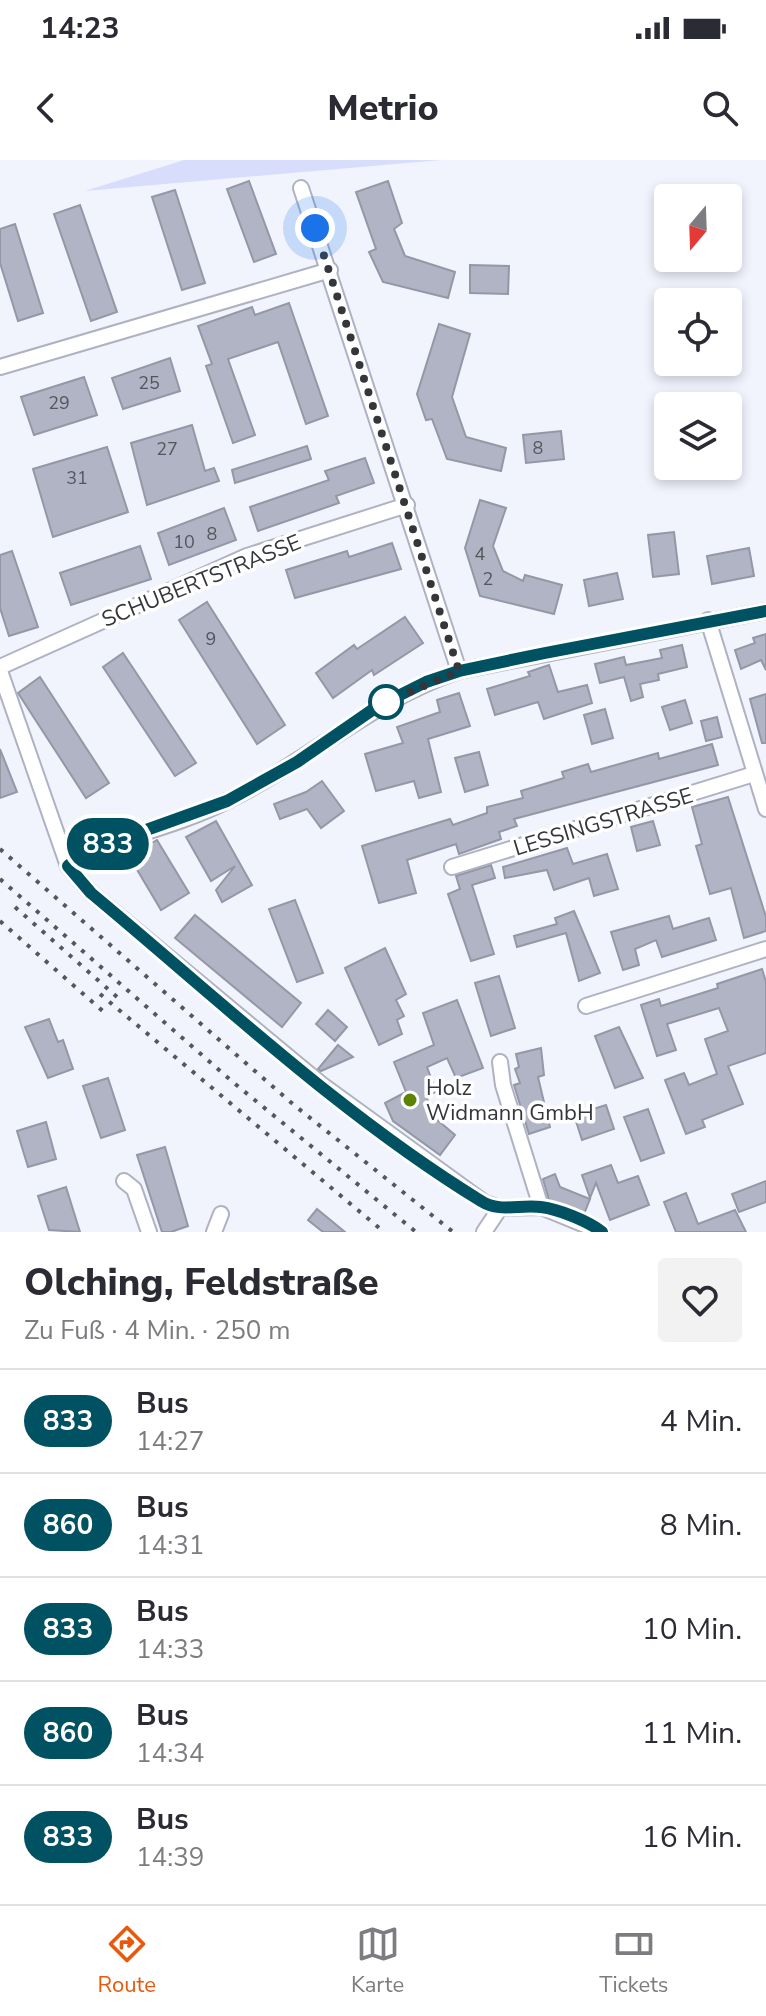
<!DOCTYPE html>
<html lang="de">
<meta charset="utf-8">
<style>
:root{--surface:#fff;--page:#f2f2f3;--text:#2b2b33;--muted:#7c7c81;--line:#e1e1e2;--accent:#ea580c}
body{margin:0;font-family:"Nunito Sans",sans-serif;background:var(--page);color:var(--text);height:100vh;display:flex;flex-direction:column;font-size:30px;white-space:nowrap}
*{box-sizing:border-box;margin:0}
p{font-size:26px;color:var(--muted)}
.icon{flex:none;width:44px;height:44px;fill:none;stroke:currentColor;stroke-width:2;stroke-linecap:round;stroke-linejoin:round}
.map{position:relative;height:1072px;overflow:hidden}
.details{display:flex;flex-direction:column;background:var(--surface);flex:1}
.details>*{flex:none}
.badge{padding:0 16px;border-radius:26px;font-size:28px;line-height:52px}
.needle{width:52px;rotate:199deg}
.buttons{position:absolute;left:654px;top:24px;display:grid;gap:16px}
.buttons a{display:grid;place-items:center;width:88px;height:88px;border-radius:8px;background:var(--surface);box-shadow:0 4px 12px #0003;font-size:40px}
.you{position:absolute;width:40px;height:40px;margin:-20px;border:6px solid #fff;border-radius:50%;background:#1a73e8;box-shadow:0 0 0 12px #1a73e833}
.map>.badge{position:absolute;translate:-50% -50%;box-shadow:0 0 0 4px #fff}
.round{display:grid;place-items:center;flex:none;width:84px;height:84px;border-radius:8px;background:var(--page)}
.head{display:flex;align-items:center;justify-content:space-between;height:136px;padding:0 24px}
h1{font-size:38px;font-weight:800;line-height:60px}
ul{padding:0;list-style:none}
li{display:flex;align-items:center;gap:24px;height:104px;padding:0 24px;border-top:2px solid var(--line)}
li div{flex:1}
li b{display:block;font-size:30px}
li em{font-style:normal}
li .badge{min-width:88px;font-weight:700;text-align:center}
.status{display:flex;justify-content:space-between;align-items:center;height:56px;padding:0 40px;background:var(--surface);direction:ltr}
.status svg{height:22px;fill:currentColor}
header{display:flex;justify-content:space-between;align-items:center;height:104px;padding:0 24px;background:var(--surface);font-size:36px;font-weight:800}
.dock{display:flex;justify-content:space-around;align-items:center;height:112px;border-top:2px solid var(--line);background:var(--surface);font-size:22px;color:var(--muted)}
.dock a{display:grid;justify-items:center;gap:4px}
.dock .on{color:var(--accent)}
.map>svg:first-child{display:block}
.green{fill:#d7ddfa}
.building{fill:#b1b4c4;stroke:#9497a6;stroke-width:2}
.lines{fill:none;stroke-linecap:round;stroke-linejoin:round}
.street-casing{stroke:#afb2c2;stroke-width:18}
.street{stroke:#fff;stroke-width:14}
.rail{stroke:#56575e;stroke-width:4;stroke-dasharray:4 8;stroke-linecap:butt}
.line-casing{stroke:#fff;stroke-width:18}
.line{stroke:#005262;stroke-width:12}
.walk{stroke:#35363c;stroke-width:8;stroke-dasharray:0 14.4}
.stop-dot{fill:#fff;stroke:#005262;stroke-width:4}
.poi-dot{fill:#5d8303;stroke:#fff;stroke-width:3}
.labels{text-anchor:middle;stroke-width:7;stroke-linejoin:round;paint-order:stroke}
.number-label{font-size:18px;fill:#54565e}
.street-label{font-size:22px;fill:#35363c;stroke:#fff}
.poi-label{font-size:22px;fill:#35363c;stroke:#fff;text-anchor:start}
</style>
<div class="status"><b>14:23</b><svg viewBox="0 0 49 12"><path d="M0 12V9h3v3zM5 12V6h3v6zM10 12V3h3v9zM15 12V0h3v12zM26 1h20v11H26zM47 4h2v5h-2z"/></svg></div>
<header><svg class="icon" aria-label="back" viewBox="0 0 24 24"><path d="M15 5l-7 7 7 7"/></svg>Metrio<svg class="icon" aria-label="search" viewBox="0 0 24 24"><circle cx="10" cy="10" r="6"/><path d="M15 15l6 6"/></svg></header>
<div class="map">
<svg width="766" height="1072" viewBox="0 0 766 1072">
<rect width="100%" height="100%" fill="#f1f3fd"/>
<polygon class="green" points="184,0 441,0 85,31"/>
<g class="building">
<polygon points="249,21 276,94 254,102 227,29"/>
<polygon points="388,21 402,63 394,69 405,96 455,112 448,138 383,122 369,92 376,89 356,32"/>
<polygon points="175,30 205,123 182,130 152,37"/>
<polygon points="80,45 117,152 91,161 54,54"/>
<polygon points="15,64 43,153 18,161 0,103 0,69"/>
<polygon points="470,105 509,106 508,134 470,133"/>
<polygon points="289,143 328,256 306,264 278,182 228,199 255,275 233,283 206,206 212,204 198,166 252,147 255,155"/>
<polygon points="439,164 470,174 452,237 466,277 506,288 501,311 447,299 432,259 426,260 417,234"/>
<polygon points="170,198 180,231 123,249 112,218"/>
<polygon points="84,217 97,255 34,275 21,237"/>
<polygon points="192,265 205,311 214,308 219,321 147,345 131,283"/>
<polygon points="561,271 564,299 526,303 523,275"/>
<polygon points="307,286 311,299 235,323 232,310"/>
<polygon points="107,287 128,352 53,377 33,309"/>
<polygon points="365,298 374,323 336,336 339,343 258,371 250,347 329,320 325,311"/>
<polygon points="480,340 506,348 493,386 503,411 523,421 525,415 562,425 554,454 480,436 465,388"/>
<polygon points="224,348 236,380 169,405 158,373"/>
<polygon points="674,372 679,414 653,417 648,375"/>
<polygon points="392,383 401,409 295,438 286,410 347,391 349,397"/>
<polygon points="140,386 151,419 71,445 60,413"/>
<polygon points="749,388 754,416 712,424 707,396"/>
<polygon points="12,391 38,467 9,476 0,448 0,395"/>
<polygon points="617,413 623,439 589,446 584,420"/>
<polygon points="207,442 285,565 257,584 179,460"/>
<polygon points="405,457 423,483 374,515 372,510 333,538 316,513 354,485 357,489"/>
<polygon points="766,474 766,510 761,500 741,509 735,490 755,483 753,478"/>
<polygon points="682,485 687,507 658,514 659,520 640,524 643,537 631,541 624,517 600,523 595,504 624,497 626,505 662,498 660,490"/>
<polygon points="123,493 196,603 175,616 103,507"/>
<polygon points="549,505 558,532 587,525 592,543 544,559 538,542 495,555 487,529 530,516 528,512"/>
<polygon points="40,517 109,623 86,638 18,533"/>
<polygon points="459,533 470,566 428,579 441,632 419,638 414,621 376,631 365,594 403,583 397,567 440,552 437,540"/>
<polygon points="766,534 766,583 762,583 750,539"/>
<polygon points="685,540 692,563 670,570 662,547"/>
<polygon points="605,549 613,578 592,584 584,555"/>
<polygon points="717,557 722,577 706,581 701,561"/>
<polygon points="712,584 718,605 514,659 517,666 499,672 501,679 459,694 456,684 407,700 416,733 379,743 362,686 450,659 453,665 487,653 487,647 523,638 521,631 564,618 562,612 588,604 591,612 658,593 659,599"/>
<polygon points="0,589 17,632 0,638"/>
<polygon points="479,592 488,625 465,632 455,598"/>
<polygon points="322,621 344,651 321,668 307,649 280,659 274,644 306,632"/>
<polygon points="728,637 766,757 766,771 744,778 731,728 710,734 696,686 702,684 692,647"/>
<polygon points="216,661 252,725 222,742 216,730 235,706 211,721 186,677"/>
<polygon points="653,661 660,685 637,691 631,667"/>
<polygon points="157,680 189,733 161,750 129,696"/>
<polygon points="567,688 573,704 607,694 618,729 594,736 589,718 554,730 547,710 505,718 503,707"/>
<polygon points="491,705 495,718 472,725 494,794 471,801 448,734 460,729 456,716"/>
<polygon points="295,740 323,813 297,822 269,749"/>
<polygon points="574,751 600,813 579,821 566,773 517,787 514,776 557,764 555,758"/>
<polygon points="195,755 301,843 282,867 175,778"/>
<polygon points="669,756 673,769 709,758 716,780 662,797 656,780 635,789 639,805 623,810 611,772"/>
<polygon points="385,788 406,834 396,840 404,856 397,860 402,874 379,885 345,808"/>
<polygon points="762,809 766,822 766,893 728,906 743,944 702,960 705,967 686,974 665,920 684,913 689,925 717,914 705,879 728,871 719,848 667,864 676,890 657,896 641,845 659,839 661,846 718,828 717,824"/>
<polygon points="499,816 515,868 491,876 475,823"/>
<polygon points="457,840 483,908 456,918 447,898 427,907 436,932 426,936 435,958 455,975 440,995 393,961 385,943 406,932 394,902 434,885 423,853"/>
<polygon points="328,850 347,867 335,881 316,864"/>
<polygon points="49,859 58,882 63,880 73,909 48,918 25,867"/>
<polygon points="619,867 643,918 615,928 595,876"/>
<polygon points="338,885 353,897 321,911 318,909"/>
<polygon points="541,888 544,915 538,917 550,967 529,974 514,925 520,923 515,909 519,907 516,894"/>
<polygon points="108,918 125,970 101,978 83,926"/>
<polygon points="606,945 614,969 582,980 574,955"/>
<polygon points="648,949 664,993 641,1001 624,957"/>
<polygon points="46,962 56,999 28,1007 17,971"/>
<polygon points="165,987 188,1066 171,1072 162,1072 137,995"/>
<polygon points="611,1005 618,1023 638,1016 649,1045 610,1060 596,1023 590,1038 582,1015"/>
<polygon points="555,1014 560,1027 590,1039 584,1054 549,1040 543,1019"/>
<polygon points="766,1021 766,1042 739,1052 732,1034"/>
<polygon points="66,1027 80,1072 49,1070 38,1036"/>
<polygon points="686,1033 698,1064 735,1050 746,1072 676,1072 664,1042"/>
<polygon points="317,1049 345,1072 323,1072 308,1060"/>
</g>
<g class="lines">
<g class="street-casing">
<g id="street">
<polyline points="301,28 459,511"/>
<polyline points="0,207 330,110"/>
<polyline points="708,460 766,649"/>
<polyline points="0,507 247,396 407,345"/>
<polyline points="0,511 68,706 91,733 321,924 485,1043 500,1048 541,1047 602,1072"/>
<path d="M 68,706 L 85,692 C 132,675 185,663 229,640 C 310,600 371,541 459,511 L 766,451"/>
<polyline points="452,707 754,614"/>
<polyline points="586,846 766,789"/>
<polyline points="500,902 503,925 541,1047"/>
<polyline points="124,1021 134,1029 149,1072"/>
<polyline points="214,1072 221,1054"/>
<polyline points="484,1072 500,1048"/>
</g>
</g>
<use href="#street" class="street"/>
<g class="rail">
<polyline points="0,689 294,945 453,1072"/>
<polyline points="0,719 234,923 416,1072"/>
<polyline points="15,747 117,837"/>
<polyline points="0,761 105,853"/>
<polyline points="100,834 384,1072"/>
</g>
</g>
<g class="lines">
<g class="line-casing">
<path id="line" d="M 602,1072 C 588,1061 558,1049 541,1047 C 520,1044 500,1053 481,1041 C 342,956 216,837 91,733 L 68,706 L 85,692 L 227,641 L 297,602 L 378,546 L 426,522 L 459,511 L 545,493 L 766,451"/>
</g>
<use href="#line" class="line"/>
<polyline class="walk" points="315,68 459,511 386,542"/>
</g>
<circle class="stop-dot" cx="386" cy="542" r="16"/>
<circle class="poi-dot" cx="410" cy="940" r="8"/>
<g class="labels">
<g class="number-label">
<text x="149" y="229">25</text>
<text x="59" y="249">29</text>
<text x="538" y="294">8</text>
<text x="167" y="295">27</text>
<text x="77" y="324">31</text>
<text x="212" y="380">8</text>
<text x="184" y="388">10</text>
<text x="480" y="400">4</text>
<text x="488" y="425">2</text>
<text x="211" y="485">9</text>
</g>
<g class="street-label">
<text transform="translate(201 420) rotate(-22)" y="8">SCHUBERTSTRASSE</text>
<text transform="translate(603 661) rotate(-17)" y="8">LESSINGSTRASSE</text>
</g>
<g class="poi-label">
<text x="426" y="935">Holz<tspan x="426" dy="25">Widmann GmbH</tspan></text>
</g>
</g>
</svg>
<div class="buttons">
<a><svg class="needle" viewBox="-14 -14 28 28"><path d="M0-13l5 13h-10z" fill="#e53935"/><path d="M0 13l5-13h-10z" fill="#7c7c81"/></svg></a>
<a><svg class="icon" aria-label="locate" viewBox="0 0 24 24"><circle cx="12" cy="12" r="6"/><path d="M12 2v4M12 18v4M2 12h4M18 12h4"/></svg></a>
<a><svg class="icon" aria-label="layers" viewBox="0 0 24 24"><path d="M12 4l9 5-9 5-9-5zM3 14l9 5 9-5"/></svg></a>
</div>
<div class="you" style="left:315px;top:68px"></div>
<b class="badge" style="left:108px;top:684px;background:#005262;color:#fff">833</b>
</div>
<section class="details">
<div class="head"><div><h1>Olching, Feldstraße</h1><p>Zu Fuß · 4 Min. · 250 m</p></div><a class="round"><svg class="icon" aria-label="heart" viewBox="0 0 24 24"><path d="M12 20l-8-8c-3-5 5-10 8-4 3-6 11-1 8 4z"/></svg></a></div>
<ul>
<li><span class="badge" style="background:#005262;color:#fff">833</span><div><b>Bus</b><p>14:27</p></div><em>4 Min.</em></li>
<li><span class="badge" style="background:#005262;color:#fff">860</span><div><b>Bus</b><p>14:31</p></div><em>8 Min.</em></li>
<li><span class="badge" style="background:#005262;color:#fff">833</span><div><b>Bus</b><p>14:33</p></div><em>10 Min.</em></li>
<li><span class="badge" style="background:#005262;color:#fff">860</span><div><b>Bus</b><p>14:34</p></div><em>11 Min.</em></li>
<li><span class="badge" style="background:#005262;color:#fff">833</span><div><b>Bus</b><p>14:39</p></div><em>16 Min.</em></li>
</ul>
</section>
<nav class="dock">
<a class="on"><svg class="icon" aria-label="directions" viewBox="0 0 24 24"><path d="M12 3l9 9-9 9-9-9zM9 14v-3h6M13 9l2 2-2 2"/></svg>Route</a>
<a><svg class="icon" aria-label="map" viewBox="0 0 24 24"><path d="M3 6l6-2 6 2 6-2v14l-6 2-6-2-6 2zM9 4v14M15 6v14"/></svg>Karte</a>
<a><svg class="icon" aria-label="tickets" viewBox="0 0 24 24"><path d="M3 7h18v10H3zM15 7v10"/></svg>Tickets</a>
</nav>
